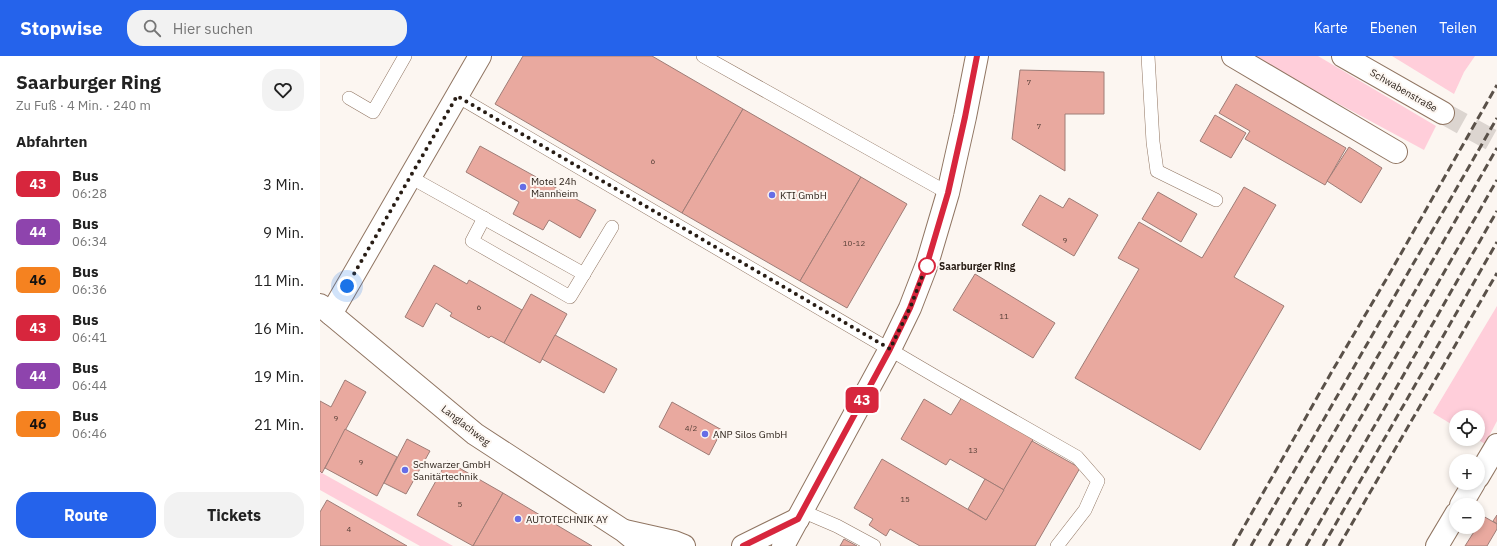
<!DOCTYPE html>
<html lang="de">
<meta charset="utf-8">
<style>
:root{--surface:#fff;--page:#f2f2f2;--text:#222;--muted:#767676;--accent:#2563eb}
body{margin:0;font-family:"IBM Plex Sans",sans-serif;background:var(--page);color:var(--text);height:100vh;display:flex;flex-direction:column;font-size:15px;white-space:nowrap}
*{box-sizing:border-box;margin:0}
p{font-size:13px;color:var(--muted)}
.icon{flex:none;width:22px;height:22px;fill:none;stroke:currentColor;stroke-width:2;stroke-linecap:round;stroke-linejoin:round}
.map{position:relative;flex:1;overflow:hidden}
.drawer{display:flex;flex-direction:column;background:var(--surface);width:320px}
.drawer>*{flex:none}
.badge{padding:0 8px;border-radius:6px;font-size:14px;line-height:26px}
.controls{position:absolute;left:1129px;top:354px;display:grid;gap:8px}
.controls a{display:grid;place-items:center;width:36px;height:36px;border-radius:50%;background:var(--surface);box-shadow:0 2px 6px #0003;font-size:20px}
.you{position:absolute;width:20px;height:20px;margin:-10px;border:3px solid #fff;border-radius:50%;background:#1a73e8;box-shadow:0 0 0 6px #1a73e833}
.map>.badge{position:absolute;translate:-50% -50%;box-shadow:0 0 0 2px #fff}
h2{padding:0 16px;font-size:15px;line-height:36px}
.round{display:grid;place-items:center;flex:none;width:42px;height:42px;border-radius:16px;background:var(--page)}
.summary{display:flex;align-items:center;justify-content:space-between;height:68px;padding:0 16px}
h1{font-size:19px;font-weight:700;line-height:30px}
.primary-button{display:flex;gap:8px;margin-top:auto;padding:8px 16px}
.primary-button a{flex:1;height:46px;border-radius:16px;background:var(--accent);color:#fff;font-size:16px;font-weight:700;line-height:46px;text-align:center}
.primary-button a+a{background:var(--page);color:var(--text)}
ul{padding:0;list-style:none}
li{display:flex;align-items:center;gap:12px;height:48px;padding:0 16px}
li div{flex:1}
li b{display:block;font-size:15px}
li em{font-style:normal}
li .badge{min-width:44px;font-weight:700;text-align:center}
header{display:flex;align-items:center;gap:24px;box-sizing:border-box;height:56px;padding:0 20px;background:var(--accent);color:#fff}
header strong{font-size:19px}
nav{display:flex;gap:22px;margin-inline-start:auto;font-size:14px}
.search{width:280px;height:36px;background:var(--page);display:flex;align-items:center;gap:10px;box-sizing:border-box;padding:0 14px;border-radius:16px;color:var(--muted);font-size:15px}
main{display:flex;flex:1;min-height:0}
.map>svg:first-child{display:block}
.green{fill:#ffceda}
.building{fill:#e9a99f;stroke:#9e7c76}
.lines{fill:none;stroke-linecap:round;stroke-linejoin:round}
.secondary-tunnel{stroke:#dcd5d0;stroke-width:22;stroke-dasharray:22 11;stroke-linecap:butt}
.lane-casing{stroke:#907562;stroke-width:14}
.street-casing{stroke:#907562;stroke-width:24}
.secondary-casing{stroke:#907562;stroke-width:24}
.lane{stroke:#fff;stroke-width:13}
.street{stroke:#fff;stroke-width:22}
.secondary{stroke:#fff;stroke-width:22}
.rail{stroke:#5a5149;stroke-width:3;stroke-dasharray:8 4;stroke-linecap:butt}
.line-casing{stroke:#fff;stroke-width:9}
.line{stroke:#d7263d;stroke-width:6}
.walk{stroke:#281d15;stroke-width:4;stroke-dasharray:0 7.2}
.poi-dot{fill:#666de6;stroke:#fcf6f1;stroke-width:1.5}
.stop-dot{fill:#fff;stroke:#d7263d;stroke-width:2}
.labels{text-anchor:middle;stroke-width:4;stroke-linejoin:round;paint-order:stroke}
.number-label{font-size:8px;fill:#584038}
.street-label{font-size:10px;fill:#281d15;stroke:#fcf6f1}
.poi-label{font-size:10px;fill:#281d15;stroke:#fcf6f1;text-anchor:start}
.stop-label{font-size:10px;font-weight:bold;fill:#281d15;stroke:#fcf6f1;text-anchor:start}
</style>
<header>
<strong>Stopwise</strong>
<div class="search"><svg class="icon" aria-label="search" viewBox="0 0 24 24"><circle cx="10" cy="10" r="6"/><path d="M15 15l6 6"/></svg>Hier suchen</div>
<nav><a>Karte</a><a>Ebenen</a><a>Teilen</a></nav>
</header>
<main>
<section class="drawer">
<div class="summary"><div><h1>Saarburger Ring</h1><p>Zu Fuß · 4 Min. · 240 m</p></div><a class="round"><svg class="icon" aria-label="heart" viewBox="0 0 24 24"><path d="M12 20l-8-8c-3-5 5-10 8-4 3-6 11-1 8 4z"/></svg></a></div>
<h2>Abfahrten</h2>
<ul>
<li><span class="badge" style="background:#d7263d;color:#fff">43</span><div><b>Bus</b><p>06:28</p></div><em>3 Min.</em></li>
<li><span class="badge" style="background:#8e44ad;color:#fff">44</span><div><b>Bus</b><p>06:34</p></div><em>9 Min.</em></li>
<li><span class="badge" style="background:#f58220;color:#111">46</span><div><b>Bus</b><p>06:36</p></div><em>11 Min.</em></li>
<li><span class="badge" style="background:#d7263d;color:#fff">43</span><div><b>Bus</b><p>06:41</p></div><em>16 Min.</em></li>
<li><span class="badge" style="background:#8e44ad;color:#fff">44</span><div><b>Bus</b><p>06:44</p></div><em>19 Min.</em></li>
<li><span class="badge" style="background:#f58220;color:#111">46</span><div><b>Bus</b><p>06:46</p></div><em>21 Min.</em></li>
</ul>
<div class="primary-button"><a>Route</a><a>Tickets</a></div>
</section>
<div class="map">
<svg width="1177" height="490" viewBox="0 0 1177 490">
<rect width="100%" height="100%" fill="#fcf6f1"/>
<g class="green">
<polygon points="930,0 998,0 1116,70 1104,94"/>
<polygon points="1072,0 1155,0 1144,16 1134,38"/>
<polygon points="1177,250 1177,365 1165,388 1157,383 1158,383 1158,361 1136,361 1136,371 1113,357"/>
<polygon points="0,416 133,490 100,490 0,434"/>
</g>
<g class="building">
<polygon points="203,0 332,0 423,53 362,157 175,48"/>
<polygon points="700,14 784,16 784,58 745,58 745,115 692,83"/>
<polygon points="916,28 1026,92 1005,129 925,83 930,75 899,57"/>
<polygon points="423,53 541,121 480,225 362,157"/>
<polygon points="895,59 926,77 911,102 880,85"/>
<polygon points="160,90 276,154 260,182 229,164 223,174 193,158 199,146 146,116"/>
<polygon points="1029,91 1062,112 1041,147 1007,125"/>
<polygon points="541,121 587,148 527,252 480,225"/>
<polygon points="924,131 956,149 914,221 964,250 880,394 755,322 819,213 798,202 819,166 882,202"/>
<polygon points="838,136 877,158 861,186 822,163"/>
<polygon points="720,139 743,152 749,142 778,159 754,200 702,169"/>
<polygon points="114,209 147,228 149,224 202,254 184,287 171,280 169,282 130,260 132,257 116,247 103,271 85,261"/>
<polygon points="655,218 735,267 713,302 633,254"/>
<polygon points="211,238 247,258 220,307 184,287"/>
<polygon points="235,279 297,313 284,337 222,303"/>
<polygon points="25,324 46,336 2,417 0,415 0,345 11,351"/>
<polygon points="642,341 714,382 684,434 630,403 626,409 581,383 604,343 631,359"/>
<polygon points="352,346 402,374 389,399 339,371"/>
<polygon points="25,373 77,401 57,440 5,412"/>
<polygon points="87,383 110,395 86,438 64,427"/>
<polygon points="712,385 760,412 715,490 600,490 570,473 566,480 549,469 553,463 534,452 562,403 666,464"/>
<polygon points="127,405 183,437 153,490 97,459"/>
<polygon points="665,423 684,434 666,464 648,453"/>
<polygon points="183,437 272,490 153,490"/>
<polygon points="7,444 87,490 0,490 0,456"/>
<polygon points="1177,459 1177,468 1173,465"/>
<polygon points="1163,460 1177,468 1177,473 1167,490 1145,490 1157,471 1158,471"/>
<polygon points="524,483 537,490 520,490"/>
</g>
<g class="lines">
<polyline class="secondary-tunnel" points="1123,57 1177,87"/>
<g class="lane-casing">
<g id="lane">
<polyline points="383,0 628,137"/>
<polyline points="828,0 833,86 837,115 896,144"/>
<polyline points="137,40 620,323 757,401 778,425 765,454 737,490"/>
<polyline points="29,42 53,56 85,0"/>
<polyline points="90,121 264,218"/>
<polyline points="164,162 152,185 250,241 292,171"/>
<polyline points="482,455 517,470 554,490"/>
</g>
</g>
<g class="street-casing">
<g id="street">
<polyline points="913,0 1076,96"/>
<polyline points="0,249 155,378 304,475 322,490"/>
<polyline points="11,258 160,0"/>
<polyline points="1158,421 1177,389"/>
<polyline points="1141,449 1154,427"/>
<polyline points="305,475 354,486 364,490"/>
<polyline points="423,490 478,463"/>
<polyline points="463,490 570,293 590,252 607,208 628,137 645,61 657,0"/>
<polyline points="1117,490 1136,458"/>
</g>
</g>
<g class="secondary-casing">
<polyline id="secondary" points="1023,0 1123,57"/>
</g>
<use href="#lane" class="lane"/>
<use href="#street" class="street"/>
<use href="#secondary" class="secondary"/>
<g class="rail">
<polyline points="913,490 1011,317 1067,222 1177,29"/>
<polyline points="931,490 1177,62"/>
<polyline points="949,490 1177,92"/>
<polyline points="967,490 1177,124"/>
<polyline points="986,490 1177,155"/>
<polyline points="1003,490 1177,186"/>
<polyline points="1019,490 1177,217"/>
</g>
</g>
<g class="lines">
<g class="line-casing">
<polyline id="line" points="423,490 478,463 570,293 590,252 607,208 628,137 645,61 657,0"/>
</g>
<use href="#line" class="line"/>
<polyline class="walk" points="27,230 137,40 570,293 590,252 607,208 607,210"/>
</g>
<g class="poi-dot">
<circle cx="203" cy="131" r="4"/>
<circle cx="452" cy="139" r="4"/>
<circle cx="385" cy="378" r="4"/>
<circle cx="85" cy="414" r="4"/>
<circle cx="198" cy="463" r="4"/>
</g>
<circle class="stop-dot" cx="607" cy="210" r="8"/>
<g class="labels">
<g class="number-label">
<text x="709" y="29">7</text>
<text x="719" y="73">7</text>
<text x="333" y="108">6</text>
<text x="745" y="187">9</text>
<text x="534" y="190">10-12</text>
<text x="159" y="254">6</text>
<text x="684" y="263">11</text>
<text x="16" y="365">9</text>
<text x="371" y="375">4/2</text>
<text x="653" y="397">13</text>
<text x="41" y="409">9</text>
<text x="585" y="446">15</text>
<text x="140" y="451">5</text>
<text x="29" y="476">4</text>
</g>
<g class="street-label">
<text transform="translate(1084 34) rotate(30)" y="4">Schwabenstraße</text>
<text transform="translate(146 369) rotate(38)" y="4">Langlachweg</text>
</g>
<g class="poi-label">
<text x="211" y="129">Motel 24h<tspan x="211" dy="12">Mannheim</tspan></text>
<text x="460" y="143">KTI GmbH</text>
<text x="393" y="382">ANP Silos GmbH</text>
<text x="93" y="412">Schwarzer GmbH<tspan x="93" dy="12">Sanitärtechnik</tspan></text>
<text x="206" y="467">AUTOTECHNIK AY</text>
</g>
<g class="stop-label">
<text x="619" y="214">Saarburger Ring</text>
</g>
</g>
</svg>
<div class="controls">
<a><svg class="icon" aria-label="locate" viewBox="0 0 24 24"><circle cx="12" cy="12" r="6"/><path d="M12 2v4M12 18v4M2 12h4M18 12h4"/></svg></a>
<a>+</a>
<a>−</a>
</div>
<div class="you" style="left:27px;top:230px"></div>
<b class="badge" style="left:542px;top:344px;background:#d7263d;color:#fff">43</b>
</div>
</main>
